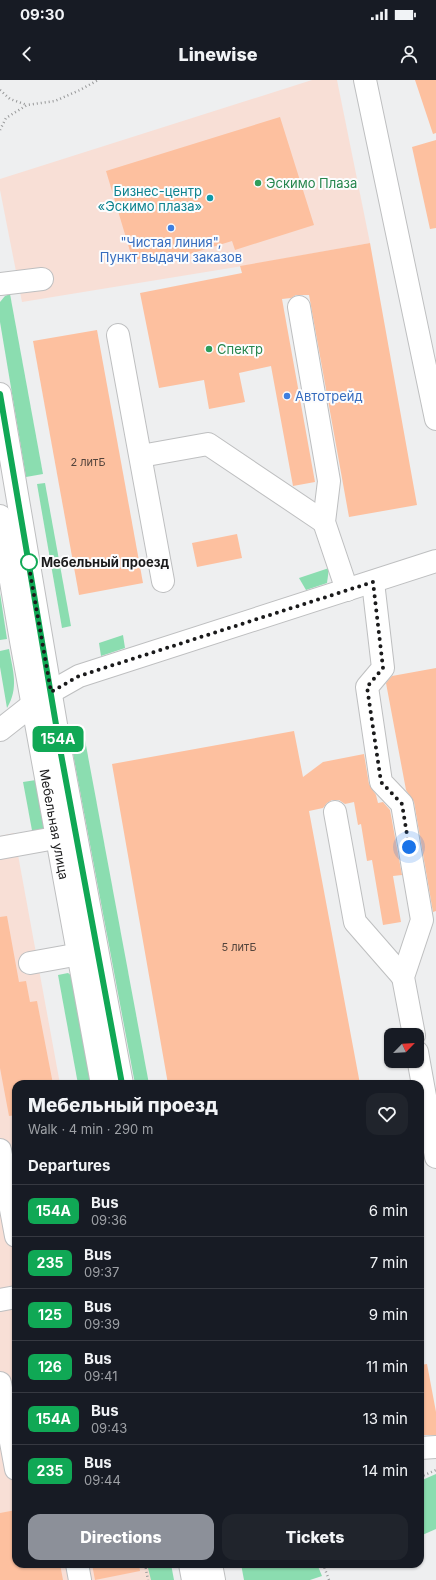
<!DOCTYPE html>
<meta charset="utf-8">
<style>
:root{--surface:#171b24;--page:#20242c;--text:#f1f3f6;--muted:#9ea1a6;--line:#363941;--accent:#8c9099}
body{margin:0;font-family:Inter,sans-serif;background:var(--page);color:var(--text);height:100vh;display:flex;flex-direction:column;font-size:15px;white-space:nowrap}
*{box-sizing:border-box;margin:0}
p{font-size:13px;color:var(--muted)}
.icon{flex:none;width:22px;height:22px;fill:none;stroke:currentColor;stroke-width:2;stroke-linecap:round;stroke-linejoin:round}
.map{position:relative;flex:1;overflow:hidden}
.sheet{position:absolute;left:12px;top:1000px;width:412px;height:488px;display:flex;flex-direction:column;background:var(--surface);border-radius:12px;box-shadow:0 1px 3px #0004}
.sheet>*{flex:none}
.badge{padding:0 8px;border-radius:6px;font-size:14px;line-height:26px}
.needle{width:26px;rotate:65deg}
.buttons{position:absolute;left:384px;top:948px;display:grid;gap:8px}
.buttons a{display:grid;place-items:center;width:40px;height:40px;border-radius:8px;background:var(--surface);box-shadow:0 1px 3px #0004;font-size:20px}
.you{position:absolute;width:20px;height:20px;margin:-10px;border:3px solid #fff;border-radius:50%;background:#1a73e8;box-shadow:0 0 0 6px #1a73e833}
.map>.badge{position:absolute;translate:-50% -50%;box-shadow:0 0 0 2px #fff}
h2{padding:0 16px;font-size:15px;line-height:36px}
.round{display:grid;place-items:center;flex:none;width:42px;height:42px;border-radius:12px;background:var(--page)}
.head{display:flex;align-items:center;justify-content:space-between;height:68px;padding:0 16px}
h1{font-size:19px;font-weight:800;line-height:30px}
.primary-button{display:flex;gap:8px;margin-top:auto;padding:8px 16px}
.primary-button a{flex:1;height:46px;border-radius:12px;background:var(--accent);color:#fff;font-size:16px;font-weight:800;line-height:46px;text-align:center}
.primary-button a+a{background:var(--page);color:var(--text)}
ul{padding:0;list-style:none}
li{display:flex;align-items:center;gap:12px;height:52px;padding:0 16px;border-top:1px solid var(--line)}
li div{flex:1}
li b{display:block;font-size:15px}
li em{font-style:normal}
li .badge{min-width:44px;font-weight:700;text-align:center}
.status{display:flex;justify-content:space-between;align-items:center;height:28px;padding:0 20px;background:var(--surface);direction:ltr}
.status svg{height:11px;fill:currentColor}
header{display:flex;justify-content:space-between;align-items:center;height:52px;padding:0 16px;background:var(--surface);font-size:18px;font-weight:800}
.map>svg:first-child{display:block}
.commercial{fill:#f8dfd6}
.green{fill:#8bddb0}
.building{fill:#fdc09f}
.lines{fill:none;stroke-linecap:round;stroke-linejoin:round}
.minor-casing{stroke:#bebfc0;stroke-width:24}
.path{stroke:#979899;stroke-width:2.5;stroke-dasharray:1 3;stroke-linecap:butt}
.minor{stroke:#fff;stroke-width:22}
.line-casing{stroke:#fff;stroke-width:9}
.line{stroke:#10a855;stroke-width:6}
.walk{stroke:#1a1a1b;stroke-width:4;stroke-dasharray:0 7.2}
.leisure-dot{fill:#2e9e5b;stroke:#fcfcfd;stroke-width:1.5}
.culture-dot{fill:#0f9aa8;stroke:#fcfcfd;stroke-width:1.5}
.shop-dot{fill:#3f7fe0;stroke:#fcfcfd;stroke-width:1.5}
.stop-dot{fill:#fff;stroke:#10a855;stroke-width:2}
.labels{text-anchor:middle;stroke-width:4;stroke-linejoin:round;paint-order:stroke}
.number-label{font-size:11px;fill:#53443c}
.leisure-label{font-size:13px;fill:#27864d;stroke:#fcfcfd;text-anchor:start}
.culture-label{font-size:13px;fill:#0d838f;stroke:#fcfcfd;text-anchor:end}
.shop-label{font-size:13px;fill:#366cbe;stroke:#fcfcfd}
.stop-label{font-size:13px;font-weight:bold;fill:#1a1a1b;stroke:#fcfcfd;text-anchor:start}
.street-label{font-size:13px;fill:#1a1a1b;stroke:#fcfcfd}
</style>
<div class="status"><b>09:30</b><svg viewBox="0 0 49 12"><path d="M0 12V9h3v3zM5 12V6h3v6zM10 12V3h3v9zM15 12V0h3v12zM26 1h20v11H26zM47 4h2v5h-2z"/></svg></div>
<header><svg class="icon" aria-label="back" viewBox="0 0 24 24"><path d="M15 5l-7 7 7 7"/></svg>Linewise<svg class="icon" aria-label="person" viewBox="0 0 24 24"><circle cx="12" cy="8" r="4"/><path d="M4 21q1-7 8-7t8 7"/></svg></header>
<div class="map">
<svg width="436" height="1500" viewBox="0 0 436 1500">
<rect width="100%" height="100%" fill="#eeeff0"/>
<g class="commercial">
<polygon points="312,0 337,0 370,163 255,184 22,222 0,110 0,99"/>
<polygon points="14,753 60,1004 16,1004 16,1484 149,1484 152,1500 0,1500 0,756"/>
</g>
<g class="green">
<polygon points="10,214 43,394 26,397 0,242 0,222 5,216"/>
<polygon points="45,403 71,546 62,548 37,404"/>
<polygon points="329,488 327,503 306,510 299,498"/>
<polygon points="0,513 7,559 0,560"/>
<polygon points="123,555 125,568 101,576 99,563"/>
<path d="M 9,569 C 13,591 19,608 7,628 L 0,587 L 0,571 Z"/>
<polygon points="85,660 149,1004 135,1004 71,663"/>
<polygon points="36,700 46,752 34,761 23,702"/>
<polygon points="68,893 72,896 92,1004 78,1004 58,895"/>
<polygon points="436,1394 436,1449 420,1456 420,1401"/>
<polygon points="147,1484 171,1484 174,1500 151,1500"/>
<polygon points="241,1484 317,1484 322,1496 310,1500 244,1500"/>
</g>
<g class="building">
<polygon points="415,0 436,0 436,53 433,54"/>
<polygon points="280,37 314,145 235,170 232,161 167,181 164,171 133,181 106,91"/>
<polygon points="436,60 436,148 430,149 412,67"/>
<polygon points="370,163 417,425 349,437 309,215 296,215 291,218 282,219 315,402 293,406 271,286 239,293 245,322 209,329 204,300 159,308 140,213 242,193 240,186"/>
<polygon points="97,250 143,503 79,515 33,261"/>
<polygon points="237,454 242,478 197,487 192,463"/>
<polygon points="436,588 436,831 433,832 414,722 406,710 386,603 392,596"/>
<polygon points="294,651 303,697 323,682 364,674 369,704 376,715 378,723 383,722 390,730 402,795 393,796 401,842 383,845 372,780 367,781 361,744 358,745 354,722 345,724 339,720 332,720 327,723 323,728 309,731 360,1004 168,1004 112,684"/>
<polygon points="7,836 19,902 26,901 30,922 37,921 53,1004 16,1004 16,1035 9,1036 0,988 0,837"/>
<polygon points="427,1284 436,1332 436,1355 420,1355 420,1285"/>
<polygon points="16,1430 16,1484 60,1484 63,1500 0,1500 0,1433"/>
<polygon points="92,1484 139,1484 140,1491 95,1500"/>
</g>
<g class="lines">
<g class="minor-casing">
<g id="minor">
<polyline points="365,0 436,339"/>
<polyline points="0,204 42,199"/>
<polyline points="299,227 329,401 324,442 347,510"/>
<polyline points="118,255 163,501"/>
<polyline points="0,314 61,674 122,1004"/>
<polyline points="141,376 208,364 324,442"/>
<path id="s1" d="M 0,436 L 21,561 L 102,1004"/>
<polyline points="373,502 383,588 367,607 381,702 402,724 422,840 403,897 414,955"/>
<polyline points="0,650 42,617 79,596 436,481"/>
<polyline points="335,732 355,842 403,897"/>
<polyline points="0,768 72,755"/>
<polyline points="30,883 91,872"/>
<polyline points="417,972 436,1077"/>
<polyline points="0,1070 16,1156"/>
<polyline points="0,1220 16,1217"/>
<polyline points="0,1303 16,1389"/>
<polyline points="420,1368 436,1367"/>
<polyline points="77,1484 80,1500"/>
<polyline points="190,1484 193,1500"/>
<polyline points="211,1484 214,1500"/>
</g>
</g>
<g class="path">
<polyline points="0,10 10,19 27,25"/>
<polyline points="0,50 6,38 27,25 55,21 80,10 98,0"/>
<polyline points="420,1397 436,1390"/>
<polyline points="145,1484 148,1500"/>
<polyline points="323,1484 329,1500"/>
</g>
<use href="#minor" class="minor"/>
</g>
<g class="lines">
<g class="line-casing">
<polyline id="line" points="0,314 61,674 122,1004"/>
</g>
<use href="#line" class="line"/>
<polyline class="walk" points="29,482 28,481 51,612 79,596 373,502 383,588 367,607 381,702 402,724 409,767"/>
</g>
<g class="leisure-dot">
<circle cx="258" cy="103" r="4"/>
<circle cx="209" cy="269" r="4"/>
</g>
<circle class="culture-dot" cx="210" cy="118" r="4"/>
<g class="shop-dot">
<circle cx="171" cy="148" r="4"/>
<circle cx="287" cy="316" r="4"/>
</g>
<circle class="stop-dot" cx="29" cy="482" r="8"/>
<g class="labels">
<g class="number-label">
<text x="88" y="386">2 литБ</text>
<text x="239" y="871">5 литБ</text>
</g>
<g class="leisure-label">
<text x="266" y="108">Эскимо Плаза</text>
<text x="217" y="274">Спектр</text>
</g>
<g class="culture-label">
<text x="202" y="116">Бизнес-центр<tspan x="202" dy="15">«Эскимо плаза»</tspan></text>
</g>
<g class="shop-label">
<text x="171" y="167">"Чистая линия",<tspan x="171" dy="15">Пункт выдачи заказов</tspan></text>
<text x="295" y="321" text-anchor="start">Автотрейд</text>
</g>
<g class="stop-label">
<text x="41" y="487">Мебельный проезд</text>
</g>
<g class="street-label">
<text dy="5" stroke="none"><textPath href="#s1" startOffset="313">Мебельная улица</textPath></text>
</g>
</g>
</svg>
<div class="buttons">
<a><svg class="needle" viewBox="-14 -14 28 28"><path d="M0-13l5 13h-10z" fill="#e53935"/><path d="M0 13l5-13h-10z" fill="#9ea1a6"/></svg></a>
</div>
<div class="you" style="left:409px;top:767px"></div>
<b class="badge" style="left:58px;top:659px;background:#10a855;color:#fff">154А</b>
<section class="sheet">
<div class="head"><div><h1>Мебельный проезд</h1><p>Walk · 4 min · 290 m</p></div><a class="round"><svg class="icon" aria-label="heart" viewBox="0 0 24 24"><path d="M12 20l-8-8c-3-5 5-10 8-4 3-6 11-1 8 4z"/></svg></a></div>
<h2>Departures</h2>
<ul>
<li><span class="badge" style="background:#10a855;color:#fff">154А</span><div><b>Bus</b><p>09:36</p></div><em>6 min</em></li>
<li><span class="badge" style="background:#10a855;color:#fff">235</span><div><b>Bus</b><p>09:37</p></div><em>7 min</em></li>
<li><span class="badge" style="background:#10a855;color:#fff">125</span><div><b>Bus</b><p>09:39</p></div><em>9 min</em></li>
<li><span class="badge" style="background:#10a855;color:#fff">126</span><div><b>Bus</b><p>09:41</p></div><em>11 min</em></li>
<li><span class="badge" style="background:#10a855;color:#fff">154А</span><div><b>Bus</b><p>09:43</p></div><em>13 min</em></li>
<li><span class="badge" style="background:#10a855;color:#fff">235</span><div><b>Bus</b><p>09:44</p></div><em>14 min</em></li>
</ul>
<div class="primary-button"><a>Directions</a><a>Tickets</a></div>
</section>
</div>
